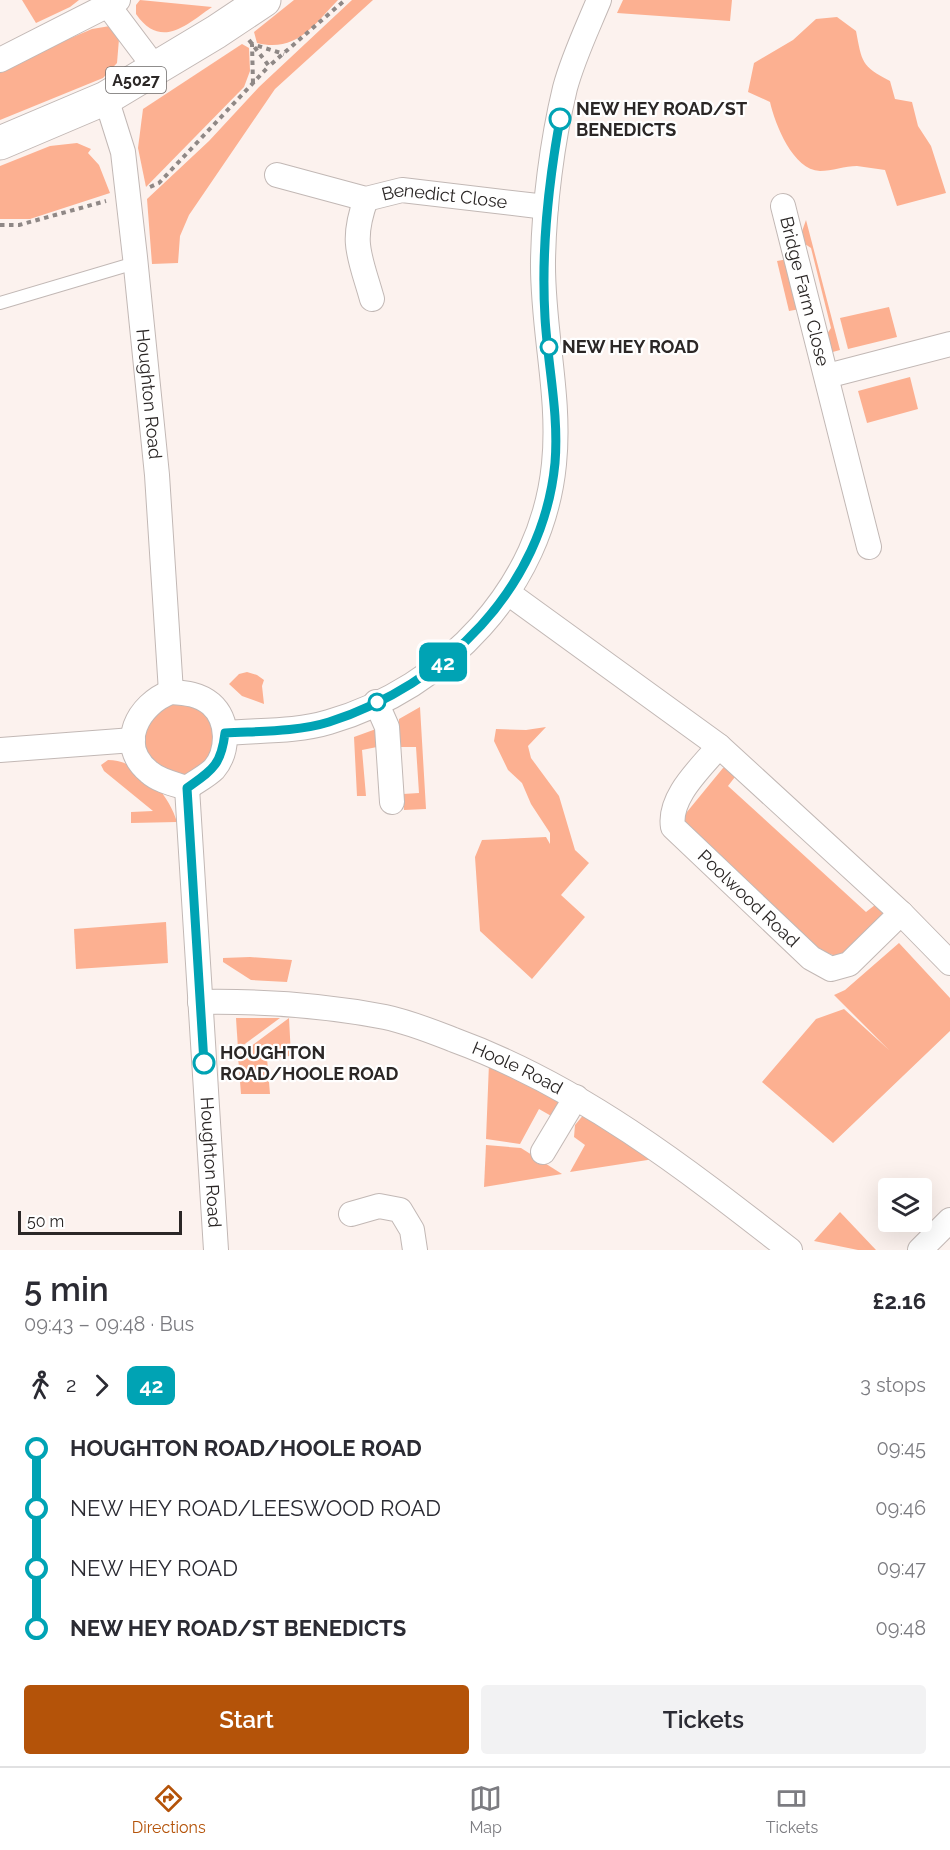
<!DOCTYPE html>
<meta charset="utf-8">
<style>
:root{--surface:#fff;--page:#f2f2f3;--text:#2b2b33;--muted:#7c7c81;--line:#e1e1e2;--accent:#b45309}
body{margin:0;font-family:Raleway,sans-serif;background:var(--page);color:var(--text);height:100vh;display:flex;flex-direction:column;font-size:22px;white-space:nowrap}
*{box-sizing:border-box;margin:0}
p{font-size:20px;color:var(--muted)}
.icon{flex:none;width:33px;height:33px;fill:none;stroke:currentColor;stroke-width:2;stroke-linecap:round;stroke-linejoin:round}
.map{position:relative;height:1250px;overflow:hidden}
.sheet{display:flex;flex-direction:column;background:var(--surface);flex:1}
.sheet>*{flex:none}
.badge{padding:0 12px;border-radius:9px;font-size:21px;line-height:39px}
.controls{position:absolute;left:878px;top:1178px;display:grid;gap:12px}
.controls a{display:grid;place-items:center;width:54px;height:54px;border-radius:6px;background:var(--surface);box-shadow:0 6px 24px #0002;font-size:30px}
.scale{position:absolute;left:18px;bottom:15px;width:164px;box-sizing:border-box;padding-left:6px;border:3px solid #2b2726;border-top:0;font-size:16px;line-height:21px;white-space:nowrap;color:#2b2726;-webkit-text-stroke:4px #fff;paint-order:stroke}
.map>.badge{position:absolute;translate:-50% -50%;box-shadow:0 0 0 3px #fff}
.legs{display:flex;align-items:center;gap:9px;height:66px;padding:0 24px;font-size:20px}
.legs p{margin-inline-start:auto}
.summary{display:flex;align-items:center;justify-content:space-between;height:102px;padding:0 24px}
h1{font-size:33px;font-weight:600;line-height:45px}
.button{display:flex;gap:12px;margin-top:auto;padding:12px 24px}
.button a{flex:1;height:69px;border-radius:6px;background:var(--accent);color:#fff;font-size:24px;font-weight:600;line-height:69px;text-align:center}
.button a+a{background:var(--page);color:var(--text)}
ul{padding:0 24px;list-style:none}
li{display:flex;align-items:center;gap:21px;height:60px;font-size:22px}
li i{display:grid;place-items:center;width:9px;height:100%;margin:0 8px;background:currentColor}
li i::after{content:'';width:15px;height:15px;margin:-8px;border:4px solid;border-radius:50%;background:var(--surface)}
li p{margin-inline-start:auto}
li:first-child i{background:linear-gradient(#0000 50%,currentColor 0)}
li:last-child i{background:linear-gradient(currentColor 50%,#0000 0)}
.tabs{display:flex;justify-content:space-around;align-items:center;height:84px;border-top:2px solid var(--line);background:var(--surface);font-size:16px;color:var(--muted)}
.tabs a{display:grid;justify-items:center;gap:3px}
.tabs .active{color:var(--accent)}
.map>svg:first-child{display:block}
.green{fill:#fcb091}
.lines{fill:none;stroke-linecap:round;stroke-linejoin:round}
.lane-casing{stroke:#c2b8b5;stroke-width:14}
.street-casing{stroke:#c2b8b5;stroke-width:26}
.primary-casing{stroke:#c2b8b5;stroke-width:35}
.path{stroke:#8f8886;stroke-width:4;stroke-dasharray:4.5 4.5;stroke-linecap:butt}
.lane{stroke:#fff;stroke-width:12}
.street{stroke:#fff;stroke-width:24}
.primary{stroke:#fff;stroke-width:33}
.line-1-casing{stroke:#fff;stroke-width:14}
.line-1{stroke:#00a3b4;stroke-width:9}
.stop-1-dot{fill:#fff;stroke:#00a3b4;stroke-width:3}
.labels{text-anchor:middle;stroke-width:4.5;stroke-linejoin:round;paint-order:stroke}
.shield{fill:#fff;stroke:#6b6867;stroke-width:1.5}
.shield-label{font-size:16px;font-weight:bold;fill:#2b2726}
.stop-label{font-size:18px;font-weight:bold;fill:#2b2726;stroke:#fff;text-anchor:start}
.street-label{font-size:18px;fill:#2b2726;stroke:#fff}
</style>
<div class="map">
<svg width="950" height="1250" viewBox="0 0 950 1250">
<rect width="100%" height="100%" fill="#fcf2ee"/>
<g class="green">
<polygon points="22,0 79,0 70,7 36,23"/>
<path d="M 140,0 L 212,7 C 186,25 161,50 136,14 L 136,5 Z"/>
<path d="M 294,0 L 338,0 C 314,25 296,53 257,43 L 254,32 Z"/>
<polygon points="352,0 373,0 275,89 189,215 180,236 178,263 152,264 147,199 209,141 259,87"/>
<polygon points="623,0 732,0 730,21 617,13"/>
<path d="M 837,17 L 856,31 C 862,62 861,66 890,81 L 895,99 L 912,102 L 918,126 L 931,146 L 946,193 L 897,206 L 885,170 C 876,169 866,167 857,166 C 845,166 832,171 820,171 C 793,170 775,124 770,102 L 748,92 L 754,63 L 793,40 L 816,19 Z"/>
<polygon points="110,26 119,39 117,63 103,78 0,120 0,68 92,29"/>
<polygon points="242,44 249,48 250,71 244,87 146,187 138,148 143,109"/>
<polygon points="77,143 91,149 88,153 99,165 110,193 30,219 0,219 0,166 50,146"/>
<polygon points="806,220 840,350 829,353 825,337 831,328 811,248 799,240"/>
<polygon points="788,259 800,309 789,311 777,261"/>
<polygon points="889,307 897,337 848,349 840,318"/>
<polygon points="910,377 918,409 867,423 858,391"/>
<polygon points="247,672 257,675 264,680 262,686 264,704 242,696 229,684 239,674"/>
<path d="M 192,701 L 213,721 L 214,750 C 184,786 176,784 143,754 L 141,725 L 162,702 Z"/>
<polygon points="420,707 426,809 404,810 403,794 419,793 416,747 399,747 399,719"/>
<polygon points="546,727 528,746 531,758 559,796 575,850 589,863 561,895 585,917 532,979 480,931 475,857 482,840 546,837 550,844 550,833 531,804 522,783 508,770 494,741 496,729 526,730"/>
<polygon points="376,729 377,747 362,750 366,796 357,796 354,737"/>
<path d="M 108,760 C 139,760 169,794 177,822 L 131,823 L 131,812 L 153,811 L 104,771 L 101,765 Z"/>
<polygon points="732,767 738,773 728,786 866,912 879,902 886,916 847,953 836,956 818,950 690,833 682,818 723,768"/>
<polygon points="166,922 168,963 76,969 74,929"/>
<polygon points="899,943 950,998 950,1031 833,1143 762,1082 816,1019 844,1009 889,1050 834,995 845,990"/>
<polygon points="250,957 292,960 287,982 251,980 223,962 223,958"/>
<polygon points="236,1018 280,1018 238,1049"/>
<polygon points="289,1018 291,1056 267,1058 270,1094 241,1094 238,1056"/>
<polygon points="489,1063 561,1100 553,1117 539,1109 520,1144 486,1139"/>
<polygon points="585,1113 654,1159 570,1172 585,1145 574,1137 575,1125"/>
<polygon points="486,1145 521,1148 562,1174 484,1187"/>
<polygon points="840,1212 876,1250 858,1250 814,1241"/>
</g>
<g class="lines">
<g class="lane-casing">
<polyline id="lane" points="0,303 135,263"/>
</g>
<g class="street-casing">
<g id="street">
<polyline points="104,0 156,69"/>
<polyline points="0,60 118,0"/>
<path id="s1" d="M 106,98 L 123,152 L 135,257 L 157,475 L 171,692"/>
<path id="s2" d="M 277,175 L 366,199 L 402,190 L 546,207"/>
<path d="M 366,199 C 350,243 360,256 372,299"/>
<path id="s3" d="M 783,206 L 869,547"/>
<polyline points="827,376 950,344"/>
<polyline points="508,593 719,746 901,913 950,963"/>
<path d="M 171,692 C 186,693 199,694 211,704 C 229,720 229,751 214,769 C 207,776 195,782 187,788 C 174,784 159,781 149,772 C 116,745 138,704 171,692 Z"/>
<polyline points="376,702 387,727 392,802"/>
<path d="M 225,733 C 259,730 296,732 329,722 C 446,688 542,587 554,464 C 561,396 542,329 543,261 C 544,206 552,142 565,88 C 573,58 587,29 599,0"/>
<path id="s4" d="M 719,746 C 701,768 668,797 673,827 L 811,958 L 831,969 L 849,964 L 901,913"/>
<polyline points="0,750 133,740"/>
<path id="s5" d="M 187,788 L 216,1250"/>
<path id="s6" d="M 200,1002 C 263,1001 323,1005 385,1017 C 409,1022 431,1031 454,1040 C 580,1086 685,1168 790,1250"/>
<polyline points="543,1152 576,1097"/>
<polyline points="351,1214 379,1206 400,1210 412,1230 415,1250"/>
<polyline points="920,1250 950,1220"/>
</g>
</g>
<g class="primary-casing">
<polyline id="primary" points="0,143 106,98 216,32 264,0"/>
</g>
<g class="path">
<polyline points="249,40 269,66 345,0"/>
<polyline points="253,83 252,44 284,54"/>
<polyline points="150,187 159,183 269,66"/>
<polyline points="0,225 19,225 106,201"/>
</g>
<use href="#lane" class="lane"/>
<use href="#street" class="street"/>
<use href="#primary" class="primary"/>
</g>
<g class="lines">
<g class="line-1-casing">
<path id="line-1" d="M 204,1063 L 187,788 C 212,770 221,766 225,733 C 259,731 297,732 329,722 C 445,685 543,588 555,463 C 559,414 548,367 545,318 C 541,250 548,186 560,119"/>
</g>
<use href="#line-1" class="line-1"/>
</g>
<g class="stop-1-dot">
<circle cx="560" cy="119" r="10"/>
<circle cx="549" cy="347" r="8"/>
<circle cx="377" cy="702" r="8"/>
<circle cx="204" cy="1063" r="10"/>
</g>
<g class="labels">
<rect class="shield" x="106" y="67" width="60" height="26" rx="4.5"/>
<g class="shield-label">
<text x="136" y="86">A5027</text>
</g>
<g class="stop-label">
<text x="576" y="115">NEW HEY ROAD/ST<tspan x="576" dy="21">BENEDICTS</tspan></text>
<text x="562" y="353">NEW HEY ROAD</text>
<text x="220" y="1059">HOUGHTON<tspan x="220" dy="21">ROAD/HOOLE ROAD</tspan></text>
</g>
<g class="street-label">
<text dy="6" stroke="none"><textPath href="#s2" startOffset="172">Benedict Close</textPath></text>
<text dy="6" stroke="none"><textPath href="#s3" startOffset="88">Bridge Farm Close</textPath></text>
<text dy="6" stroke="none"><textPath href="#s1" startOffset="300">Houghton Road</textPath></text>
<text dy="6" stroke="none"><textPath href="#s4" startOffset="200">Poolwood Road</textPath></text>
<text dy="6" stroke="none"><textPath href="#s6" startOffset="328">Hoole Road</textPath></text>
<text dy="6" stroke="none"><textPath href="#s5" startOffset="375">Houghton Road</textPath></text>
</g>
</g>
</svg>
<div class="controls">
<a><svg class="icon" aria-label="layers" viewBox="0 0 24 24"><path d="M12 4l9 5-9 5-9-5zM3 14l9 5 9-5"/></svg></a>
</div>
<div class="scale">50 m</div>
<b class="badge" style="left:443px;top:662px;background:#00a3b4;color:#fff">42</b>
</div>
<section class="sheet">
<div class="summary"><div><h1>5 min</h1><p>09:43 – 09:48 · Bus</p></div><b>£2.16</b></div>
<div class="legs"><svg class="icon" aria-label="walk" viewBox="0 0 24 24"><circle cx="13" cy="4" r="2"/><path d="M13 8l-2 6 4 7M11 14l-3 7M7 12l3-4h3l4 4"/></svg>2<svg class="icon" aria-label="forward" viewBox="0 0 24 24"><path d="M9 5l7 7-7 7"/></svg><b class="badge" style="background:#00a3b4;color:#fff">42</b><p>3 stops</p></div>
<ul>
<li><i style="color:#00a3b4"></i><b>HOUGHTON ROAD/HOOLE ROAD</b><p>09:45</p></li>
<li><i style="color:#00a3b4"></i><span>NEW HEY ROAD/LEESWOOD ROAD</span><p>09:46</p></li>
<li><i style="color:#00a3b4"></i><span>NEW HEY ROAD</span><p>09:47</p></li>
<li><i style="color:#00a3b4"></i><b>NEW HEY ROAD/ST BENEDICTS</b><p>09:48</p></li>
</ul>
<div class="button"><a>Start</a><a>Tickets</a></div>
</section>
<nav class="tabs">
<a class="active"><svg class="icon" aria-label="directions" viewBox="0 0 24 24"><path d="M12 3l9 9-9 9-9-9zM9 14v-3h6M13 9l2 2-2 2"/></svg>Directions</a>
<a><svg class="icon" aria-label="map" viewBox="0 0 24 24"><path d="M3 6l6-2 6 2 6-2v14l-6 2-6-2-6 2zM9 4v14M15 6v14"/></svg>Map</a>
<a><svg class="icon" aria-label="tickets" viewBox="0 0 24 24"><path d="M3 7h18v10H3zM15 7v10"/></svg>Tickets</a>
</nav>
